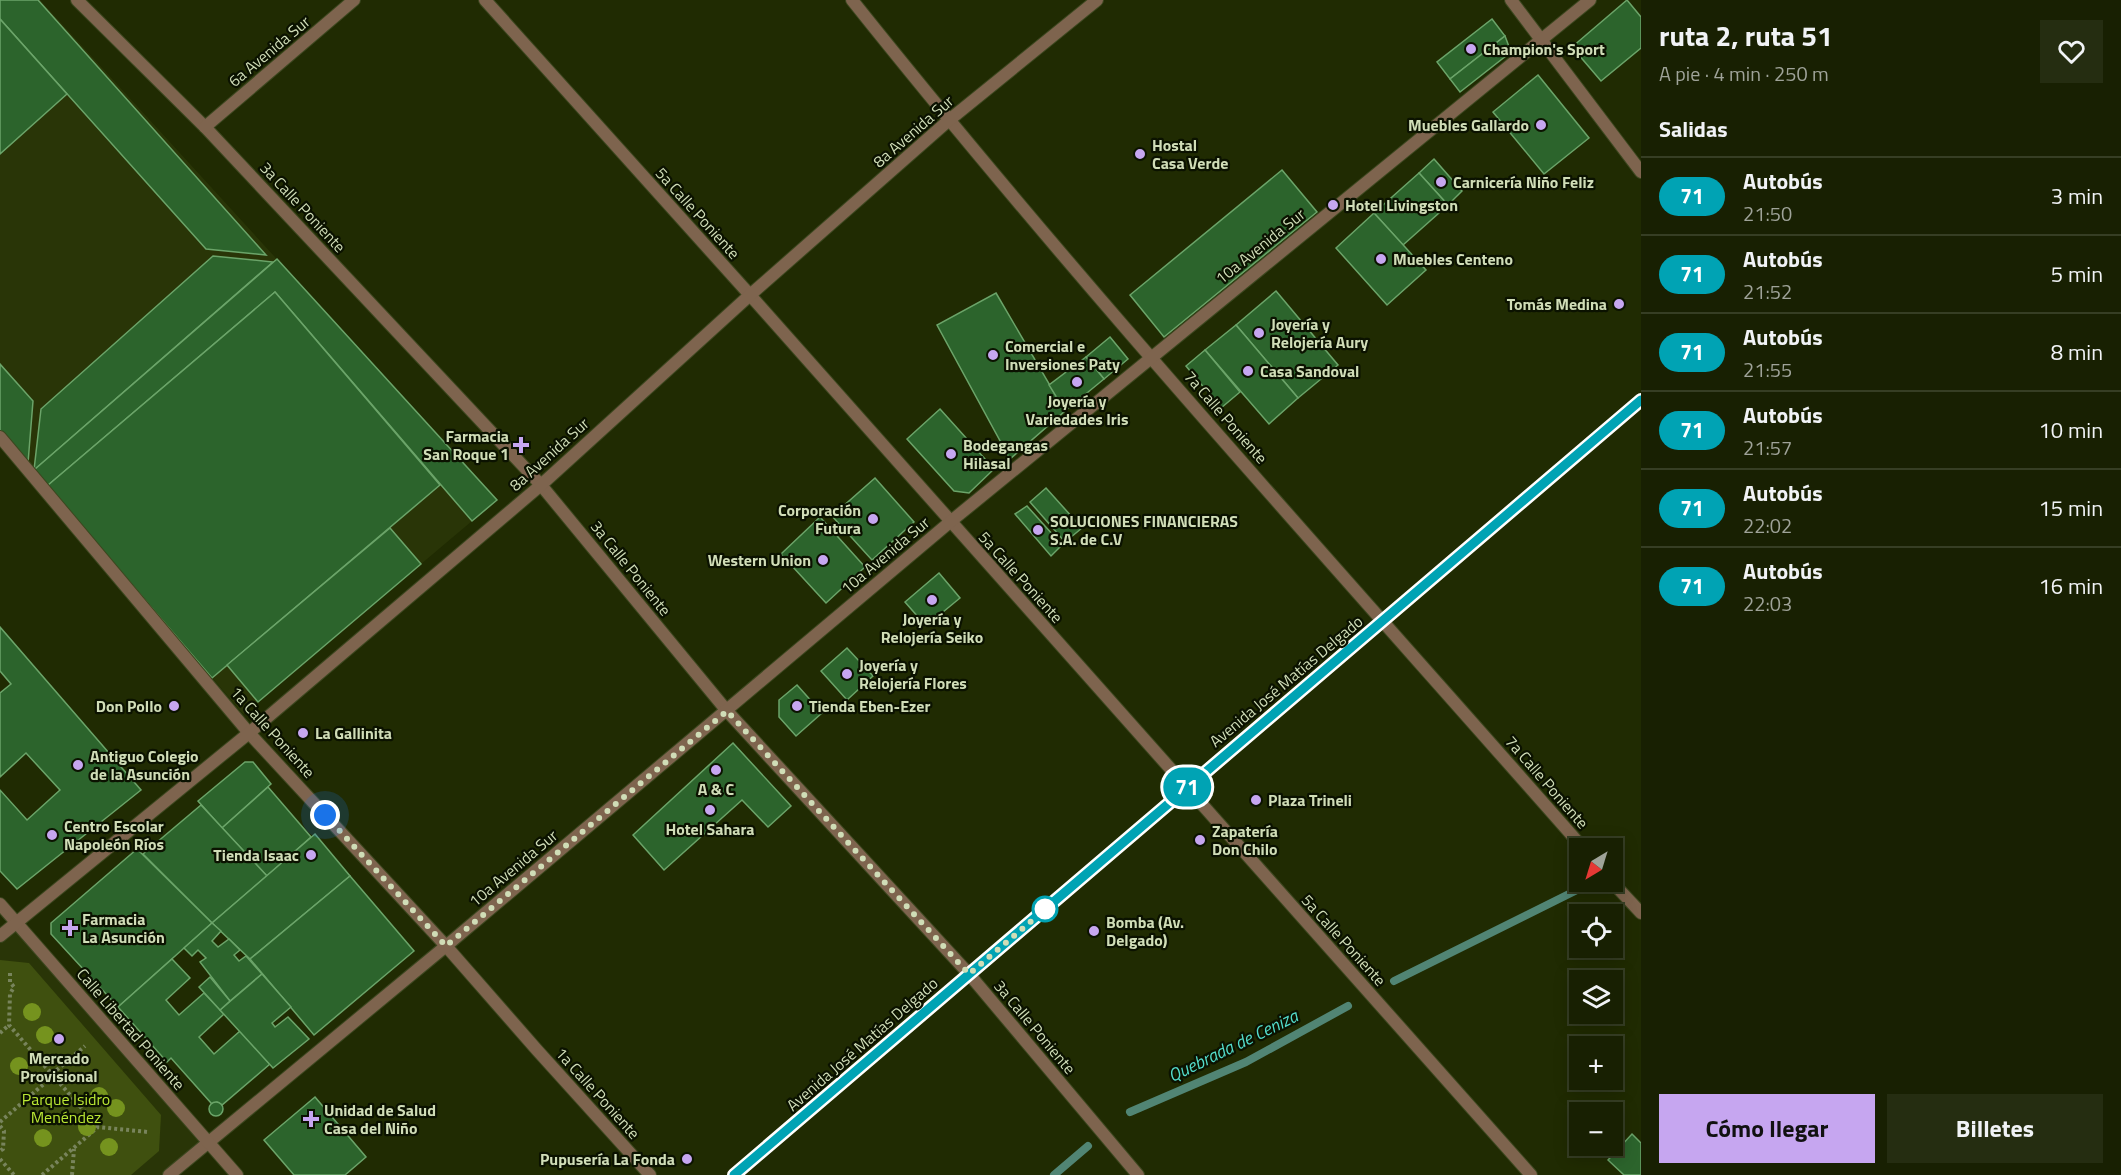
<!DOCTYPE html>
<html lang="es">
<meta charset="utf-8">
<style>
:root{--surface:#182002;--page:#252d11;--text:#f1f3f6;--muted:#9fa399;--line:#363e24;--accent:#c6a6f0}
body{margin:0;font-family:"Titillium Web",sans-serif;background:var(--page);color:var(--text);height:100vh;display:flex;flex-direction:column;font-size:22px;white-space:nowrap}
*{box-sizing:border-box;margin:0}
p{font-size:20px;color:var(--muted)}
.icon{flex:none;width:33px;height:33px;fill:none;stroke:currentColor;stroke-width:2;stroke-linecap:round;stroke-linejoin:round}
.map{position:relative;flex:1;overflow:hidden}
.drawer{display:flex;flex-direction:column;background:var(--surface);width:480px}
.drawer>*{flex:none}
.badge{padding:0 12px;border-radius:20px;font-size:21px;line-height:39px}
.needle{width:39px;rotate:218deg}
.buttons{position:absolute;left:1569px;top:838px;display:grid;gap:12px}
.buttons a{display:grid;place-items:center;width:54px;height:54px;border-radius:0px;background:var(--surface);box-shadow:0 3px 15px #0003,0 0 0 2px var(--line);font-size:30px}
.you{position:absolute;width:30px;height:30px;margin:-15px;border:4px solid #fff;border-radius:50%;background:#1a73e8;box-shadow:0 0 0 9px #1a73e833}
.map>.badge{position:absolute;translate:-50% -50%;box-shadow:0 0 0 3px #fff}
h2{padding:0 18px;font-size:22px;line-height:54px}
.round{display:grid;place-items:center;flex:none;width:63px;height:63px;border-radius:0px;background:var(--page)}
.overview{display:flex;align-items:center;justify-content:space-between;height:102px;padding:0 18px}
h1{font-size:28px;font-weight:700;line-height:45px}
.primary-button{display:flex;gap:12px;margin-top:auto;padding:12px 18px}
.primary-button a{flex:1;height:69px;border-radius:0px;background:var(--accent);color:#111;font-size:24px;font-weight:700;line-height:69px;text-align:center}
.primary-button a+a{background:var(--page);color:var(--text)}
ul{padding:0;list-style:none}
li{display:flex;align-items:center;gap:18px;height:78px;padding:0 18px;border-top:2px solid var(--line)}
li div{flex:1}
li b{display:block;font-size:22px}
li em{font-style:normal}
li .badge{min-width:66px;font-weight:700;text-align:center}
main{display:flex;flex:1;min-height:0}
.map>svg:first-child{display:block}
.built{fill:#293507}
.green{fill:#3f500f}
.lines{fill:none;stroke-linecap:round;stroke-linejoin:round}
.stream{stroke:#518574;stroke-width:8}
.building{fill:#2c642c;stroke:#6ba469;stroke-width:1.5}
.minor-casing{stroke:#3c471f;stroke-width:14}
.tertiary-casing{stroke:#3c471f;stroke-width:14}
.path{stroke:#78845c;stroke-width:4;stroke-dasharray:3 3;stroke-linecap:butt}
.minor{stroke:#7e644e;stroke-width:12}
.tertiary{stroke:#7e644e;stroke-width:12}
.tree{fill:#75931e}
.line-casing{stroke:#fff;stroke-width:14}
.line{stroke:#00a3b4;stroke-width:9}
.walk{stroke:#d0ddb7;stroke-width:6;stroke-dasharray:0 10.8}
.poi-dot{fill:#c6a6f0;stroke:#0b1200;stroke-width:2}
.stop-dot{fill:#fff;stroke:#00a3b4;stroke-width:3}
.labels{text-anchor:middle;stroke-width:4.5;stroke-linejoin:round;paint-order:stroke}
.poi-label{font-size:16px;font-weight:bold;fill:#d0ddb7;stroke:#0b1200;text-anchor:start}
.street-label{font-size:16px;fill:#d0ddb7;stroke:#0b1200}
.park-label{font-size:16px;fill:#bbe834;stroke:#0b1200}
.water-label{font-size:18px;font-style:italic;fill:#53dbca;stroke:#0b1200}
</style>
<main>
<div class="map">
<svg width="1641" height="1175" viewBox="0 0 1641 1175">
<rect width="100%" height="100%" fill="#202b02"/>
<g class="built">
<polygon points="0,0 40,0 497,500 243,714 0,430"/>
<polygon points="16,923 207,1142 169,1175 0,1175 0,936"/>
</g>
<polygon class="green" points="0,960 29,963 161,1115 159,1151 131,1175 0,1175"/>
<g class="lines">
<g class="stream">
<polyline points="1394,981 1583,887"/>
<polyline points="1130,1112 1246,1062 1348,1006"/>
<polyline points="1054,1175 1088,1146"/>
</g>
</g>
<g class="building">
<polygon points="0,0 38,0 266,255 206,249 0,19"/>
<polygon points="1627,0 1641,17 1641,48 1601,81 1572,47"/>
<polygon points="0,19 67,94 0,154"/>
<polygon points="1492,19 1505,36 1450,79 1437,62"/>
<polygon points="1505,36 1511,52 1460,92 1450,79"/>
<polygon points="1538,75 1589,138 1544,174 1493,112"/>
<polygon points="1434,159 1462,191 1448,205 1419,173"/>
<polygon points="1282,170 1317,212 1164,337 1130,295"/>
<polygon points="1419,173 1448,205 1403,245 1374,213"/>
<polygon points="1374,213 1426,270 1387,305 1336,248"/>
<polygon points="213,256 273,262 34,470 41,409"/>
<polygon points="277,259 497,500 472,521 275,292 47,486 34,470"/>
<polygon points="1276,291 1338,365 1298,398 1236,325"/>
<polygon points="275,292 440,485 212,678 47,486"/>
<polygon points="996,293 1065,411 1010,459 937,325"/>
<polygon points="1236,325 1298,398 1269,424 1205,350"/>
<polygon points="1110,337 1128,359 1104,379 1086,357"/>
<polygon points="1205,350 1240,392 1221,408 1186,366"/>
<polygon points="1086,357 1104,379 1065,411 1049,385"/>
<polygon points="0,364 33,401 28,463 0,430"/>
<polygon points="940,409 994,469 969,493 954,491 907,439"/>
<polygon points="875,478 914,522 872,560 832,516"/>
<polygon points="1046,488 1082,528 1065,542 1030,502"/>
<polygon points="1027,506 1062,545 1051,556 1015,514"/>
<polygon points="820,517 865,567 826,603 781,554"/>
<polygon points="390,528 421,564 258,702 227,665"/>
<polygon points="939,573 960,598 926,626 905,602"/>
<polygon points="0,627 141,790 17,889 0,871 0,790 27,820 60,790 26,753 0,777 0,693 11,684 0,671"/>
<polygon points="847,648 873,676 847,700 821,671"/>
<polygon points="797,685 822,713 796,736 779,717 779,700"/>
<polygon points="733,743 791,806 768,827 742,800 664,870 633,835"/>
<polygon points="245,762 253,762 271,784 222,828 198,801"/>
<polygon points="268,787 311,837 267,876 222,828"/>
<polygon points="201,805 267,876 212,923 143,854"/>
<polygon points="315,834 350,876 250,959 212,923"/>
<polygon points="137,849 212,923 118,1007 51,934 51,923"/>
<polygon points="350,876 414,951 314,1035 250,959"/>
<polygon points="212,923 221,931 212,941 218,947 229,939 240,950 234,955 239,961 246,956 262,974 230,1001 200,962 206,958 198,950 192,956 184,948"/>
<polygon points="172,959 190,978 166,1000 179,1015 204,993 224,1014 199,1037 214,1054 240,1031 270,1064 222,1105 217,1102 212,1104 171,1058 167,1062 118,1007"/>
<polygon points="262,974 291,1007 272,1023 275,1027 288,1017 309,1039 273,1068 220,1010"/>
<polygon points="210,977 230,1001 220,1010 199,987"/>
<polygon points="315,1097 366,1157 345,1175 294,1175 264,1140"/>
<circle cx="216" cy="1109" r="7"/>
<polygon points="1632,1134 1641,1143 1641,1175 1624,1175 1608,1160"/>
</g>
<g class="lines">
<g class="minor-casing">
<g id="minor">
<polyline points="77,0 205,127 541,485 727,711 969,974 1138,1175"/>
<polyline points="485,0 750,295 1531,1175"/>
<path d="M 852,0 C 1085,292 1337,568 1584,849"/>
<polyline points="1511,0 1641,172"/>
<polyline points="205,127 354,0"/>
<polyline points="0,437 249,733 446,946 537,1050 650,1175"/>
<polyline points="1612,882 1641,913"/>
<polyline points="169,1175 446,946 950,522 1590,0"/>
</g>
</g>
<g class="tertiary-casing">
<g id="tertiary">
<polyline points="0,904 237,1175"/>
<polyline points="0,936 249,733 541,485 750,295 948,121 1097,0"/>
<polyline points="734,1175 1641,400"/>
</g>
</g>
<g class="path">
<polyline points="10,973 10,982 14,987 10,994 9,1025 98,1127"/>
<polyline points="0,1033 9,1025"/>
<polyline points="52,1074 85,1046"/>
<polyline points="0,1122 53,1076"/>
<polyline points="0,1126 4,1131 3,1149 0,1151"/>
<polyline points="0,1159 14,1175"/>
<polyline points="42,1175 98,1127 148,1132"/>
<polyline points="72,1175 74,1149"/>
</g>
<use href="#minor" class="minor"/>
<use href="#tertiary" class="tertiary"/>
</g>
<g class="tree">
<circle cx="32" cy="1012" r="9"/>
<circle cx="45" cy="1035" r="9"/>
<circle cx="19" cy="1066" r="9"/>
<circle cx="99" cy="1096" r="9"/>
<circle cx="116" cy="1108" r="9"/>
<circle cx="87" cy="1127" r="9"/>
<circle cx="43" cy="1138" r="9"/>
<circle cx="109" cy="1147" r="9"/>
</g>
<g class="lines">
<g class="line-casing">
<polyline id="line" points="734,1175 1641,400"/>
</g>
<use href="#line" class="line"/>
<polyline class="walk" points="325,815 446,946 727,711 969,974 1048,907 1045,909"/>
</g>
<g class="poi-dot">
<circle cx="1471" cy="49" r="6"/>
<circle cx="1541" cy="125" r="6"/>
<circle cx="1140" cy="154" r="6"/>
<circle cx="1441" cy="182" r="6"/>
<circle cx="1333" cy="205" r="6"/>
<circle cx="1381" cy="259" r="6"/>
<circle cx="1619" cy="304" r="6"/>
<circle cx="1259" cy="333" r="6"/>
<circle cx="993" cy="355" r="6"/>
<circle cx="1248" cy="371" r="6"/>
<circle cx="1077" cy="382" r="6"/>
<path d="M518 436h6v6h6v6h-6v6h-6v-6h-6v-6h6z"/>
<circle cx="951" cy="454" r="6"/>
<circle cx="873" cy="519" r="6"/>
<circle cx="1038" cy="530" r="6"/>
<circle cx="823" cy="560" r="6"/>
<circle cx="932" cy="600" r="6"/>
<circle cx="847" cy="674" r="6"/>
<circle cx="174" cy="706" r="6"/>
<circle cx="797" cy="706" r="6"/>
<circle cx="303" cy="733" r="6"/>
<circle cx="78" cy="765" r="6"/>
<circle cx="716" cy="770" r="6"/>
<circle cx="1256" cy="800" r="6"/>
<circle cx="710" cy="810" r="6"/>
<circle cx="52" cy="835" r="6"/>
<circle cx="1200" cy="840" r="6"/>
<circle cx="311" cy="855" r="6"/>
<path d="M67 919h6v6h6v6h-6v6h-6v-6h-6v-6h6z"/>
<circle cx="1094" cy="931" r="6"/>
<circle cx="59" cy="1039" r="6"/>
<path d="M308 1110h6v6h6v6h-6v6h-6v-6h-6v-6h6z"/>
<circle cx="687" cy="1159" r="6"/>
</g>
<circle class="stop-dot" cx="1045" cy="909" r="12"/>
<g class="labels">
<g class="poi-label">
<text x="1483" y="55">Champion's Sport</text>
<text x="1529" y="131" text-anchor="end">Muebles Gallardo</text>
<text x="1152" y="151">Hostal<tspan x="1152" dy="18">Casa Verde</tspan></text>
<text x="1453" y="188">Carnicería Niño Feliz</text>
<text x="1345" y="211">Hotel Livingston</text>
<text x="1393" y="265">Muebles Centeno</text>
<text x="1607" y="310" text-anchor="end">Tomás Medina</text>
<text x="1271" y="330">Joyería y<tspan x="1271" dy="18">Relojería Aury</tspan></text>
<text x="1005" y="352">Comercial e<tspan x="1005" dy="18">Inversiones Paty</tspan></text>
<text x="1260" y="377">Casa Sandoval</text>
<text x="1077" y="407" text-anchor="middle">Joyería y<tspan x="1077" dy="18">Variedades Iris</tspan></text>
<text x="509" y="442" text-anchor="end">Farmacia<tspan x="509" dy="18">San Roque 1</tspan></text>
<text x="963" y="451">Bodegangas<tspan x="963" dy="18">Hilasal</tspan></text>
<text x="861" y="516" text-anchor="end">Corporación<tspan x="861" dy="18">Futura</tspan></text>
<text x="1050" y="527">SOLUCIONES FINANCIERAS<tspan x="1050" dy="18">S.A. de C.V</tspan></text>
<text x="811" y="566" text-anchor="end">Western Union</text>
<text x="932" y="625" text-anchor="middle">Joyería y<tspan x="932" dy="18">Relojería Seiko</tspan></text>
<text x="859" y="671">Joyería y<tspan x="859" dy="18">Relojería Flores</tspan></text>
<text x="162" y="712" text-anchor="end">Don Pollo</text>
<text x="809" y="712">Tienda Eben-Ezer</text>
<text x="315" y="739">La Gallinita</text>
<text x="90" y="762">Antiguo Colegio<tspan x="90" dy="18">de la Asunción</tspan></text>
<text x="716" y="795" text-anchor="middle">A &amp; C</text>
<text x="1268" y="806">Plaza Trineli</text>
<text x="64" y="832">Centro Escolar<tspan x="64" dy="18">Napoleón Ríos</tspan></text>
<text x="710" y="835" text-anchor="middle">Hotel Sahara</text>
<text x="1212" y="837">Zapatería<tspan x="1212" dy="18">Don Chilo</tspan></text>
<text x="299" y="861" text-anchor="end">Tienda Isaac</text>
<text x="82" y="925">Farmacia<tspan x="82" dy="18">La Asunción</tspan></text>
<text x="1106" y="928">Bomba (Av.<tspan x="1106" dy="18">Delgado)</tspan></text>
<text x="59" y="1064" text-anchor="middle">Mercado<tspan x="59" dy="18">Provisional</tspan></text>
<text x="324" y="1116">Unidad de Salud<tspan x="324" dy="18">Casa del Niño</tspan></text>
<text x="675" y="1165" text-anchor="end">Pupusería La Fonda</text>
</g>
<g class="street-label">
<text transform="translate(269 51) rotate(-40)" y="6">6a Avenida Sur</text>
<text transform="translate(913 131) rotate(-41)" y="6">8a Avenida Sur</text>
<text transform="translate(303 207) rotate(47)" y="6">3a Calle Poniente</text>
<text transform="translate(698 213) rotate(48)" y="6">5a Calle Poniente</text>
<text transform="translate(1260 246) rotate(-39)" y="6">10a Avenida Sur</text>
<text transform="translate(1226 417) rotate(49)" y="6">7a Calle Poniente</text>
<text transform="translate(549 454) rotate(-42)" y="6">8a Avenida Sur</text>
<text transform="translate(885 555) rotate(-40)" y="6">10a Avenida Sur</text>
<text transform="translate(631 568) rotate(51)" y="6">3a Calle Poniente</text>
<text transform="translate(1021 577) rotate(48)" y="6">5a Calle Poniente</text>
<text transform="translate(1286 681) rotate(-40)" y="6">Avenida José Matías Delgado</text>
<text transform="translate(273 732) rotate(48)" y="6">1a Calle Poniente</text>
<text transform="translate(1547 782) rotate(49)" y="6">7a Calle Poniente</text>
<text transform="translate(513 868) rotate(-40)" y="6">10a Avenida Sur</text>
<text transform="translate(1344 940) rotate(48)" y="6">5a Calle Poniente</text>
<text transform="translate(1035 1027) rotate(50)" y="6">3a Calle Poniente</text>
<text transform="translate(131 1029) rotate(49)" y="6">Calle Libertad Poniente</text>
<text transform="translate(862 1044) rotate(-41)" y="6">Avenida José Matías Delgado</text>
<text transform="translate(598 1093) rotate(48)" y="6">1a Calle Poniente</text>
</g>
<g class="park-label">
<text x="66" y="1105">Parque Isidro<tspan x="66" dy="18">Menéndez</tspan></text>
</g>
<g class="water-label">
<text transform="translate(1233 1046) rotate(-26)" y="6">Quebrada de Ceniza</text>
</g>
</g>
</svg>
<div class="buttons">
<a><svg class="needle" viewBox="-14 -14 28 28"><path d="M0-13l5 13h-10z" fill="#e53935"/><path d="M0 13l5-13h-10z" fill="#9fa399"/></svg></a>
<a><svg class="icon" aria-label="locate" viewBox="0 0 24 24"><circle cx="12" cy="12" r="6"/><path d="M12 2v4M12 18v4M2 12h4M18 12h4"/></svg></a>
<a><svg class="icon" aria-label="layers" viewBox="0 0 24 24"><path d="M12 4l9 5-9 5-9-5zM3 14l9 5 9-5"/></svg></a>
<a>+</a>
<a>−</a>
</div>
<div class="you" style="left:325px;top:815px"></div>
<b class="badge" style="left:1187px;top:787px;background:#00a3b4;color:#fff">71</b>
</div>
<section class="drawer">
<div class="overview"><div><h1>ruta 2, ruta 51</h1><p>A pie · 4 min · 250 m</p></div><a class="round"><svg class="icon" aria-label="heart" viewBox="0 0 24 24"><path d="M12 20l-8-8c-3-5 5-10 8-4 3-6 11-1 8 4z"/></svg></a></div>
<h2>Salidas</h2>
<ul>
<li><span class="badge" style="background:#00a3b4;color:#fff">71</span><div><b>Autobús</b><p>21:50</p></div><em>3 min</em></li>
<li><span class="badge" style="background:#00a3b4;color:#fff">71</span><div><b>Autobús</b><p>21:52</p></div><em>5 min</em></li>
<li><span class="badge" style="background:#00a3b4;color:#fff">71</span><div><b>Autobús</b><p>21:55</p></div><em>8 min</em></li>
<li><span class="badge" style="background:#00a3b4;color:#fff">71</span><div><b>Autobús</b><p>21:57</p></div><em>10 min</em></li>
<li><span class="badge" style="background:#00a3b4;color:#fff">71</span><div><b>Autobús</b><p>22:02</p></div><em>15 min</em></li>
<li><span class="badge" style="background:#00a3b4;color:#fff">71</span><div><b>Autobús</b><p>22:03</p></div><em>16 min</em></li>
</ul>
<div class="primary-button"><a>Cómo llegar</a><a>Billetes</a></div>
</section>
</main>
